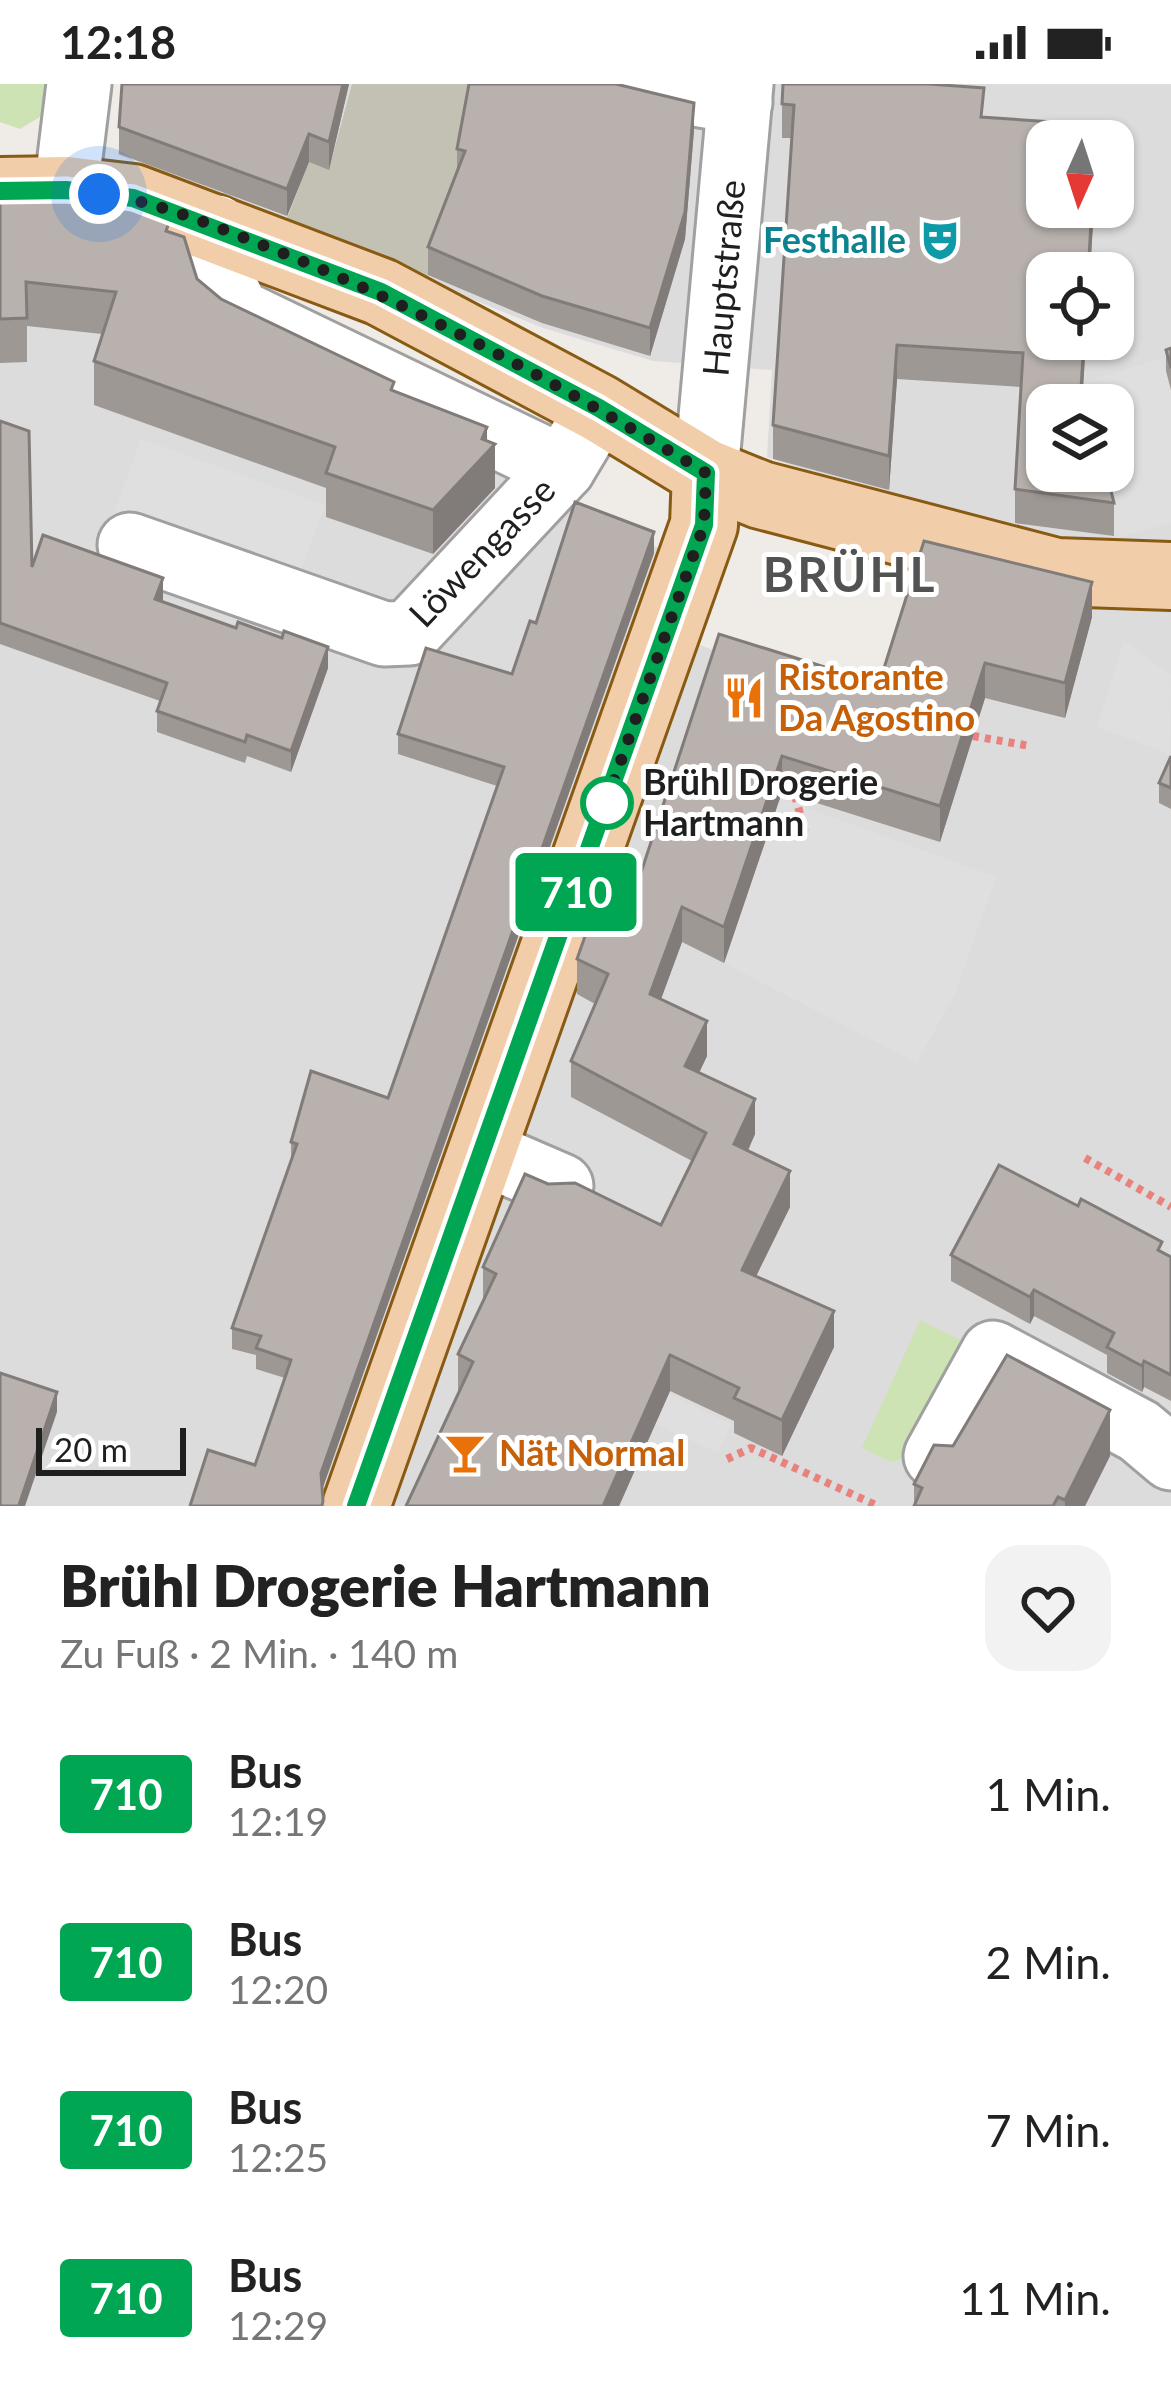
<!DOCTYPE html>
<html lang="de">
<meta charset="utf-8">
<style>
:root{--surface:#fff;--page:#f2f2f2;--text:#222;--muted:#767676}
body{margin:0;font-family:Lato,sans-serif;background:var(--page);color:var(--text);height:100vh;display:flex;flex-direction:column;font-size:45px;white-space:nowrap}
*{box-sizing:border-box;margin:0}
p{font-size:39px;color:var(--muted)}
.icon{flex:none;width:66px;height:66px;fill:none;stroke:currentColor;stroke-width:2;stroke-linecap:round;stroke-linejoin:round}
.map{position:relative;height:1422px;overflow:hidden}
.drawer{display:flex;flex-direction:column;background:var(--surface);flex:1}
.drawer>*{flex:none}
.badge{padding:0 24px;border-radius:9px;font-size:42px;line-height:78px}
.needle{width:78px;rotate:183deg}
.fabs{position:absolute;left:1026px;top:36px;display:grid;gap:24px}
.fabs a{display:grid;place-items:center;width:108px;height:108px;border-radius:24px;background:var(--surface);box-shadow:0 3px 9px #0004;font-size:60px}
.scale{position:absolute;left:36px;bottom:30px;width:150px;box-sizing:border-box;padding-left:12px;border:6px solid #1f1f1f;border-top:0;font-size:33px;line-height:42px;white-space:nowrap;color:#1f1f1f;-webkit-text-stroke:9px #fff;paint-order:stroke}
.you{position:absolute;width:60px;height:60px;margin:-30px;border:9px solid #fff;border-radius:50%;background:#1a73e8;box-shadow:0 0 0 18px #1a73e833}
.map>.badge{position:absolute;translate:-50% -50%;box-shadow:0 0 0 6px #fff}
.round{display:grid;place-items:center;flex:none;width:126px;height:126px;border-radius:36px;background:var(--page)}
.head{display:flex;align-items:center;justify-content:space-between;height:204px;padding:0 60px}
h1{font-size:57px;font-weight:800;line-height:90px}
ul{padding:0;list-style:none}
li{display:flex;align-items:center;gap:36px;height:168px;padding:0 60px}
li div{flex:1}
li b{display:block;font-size:45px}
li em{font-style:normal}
li .badge{min-width:132px;font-weight:700;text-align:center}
.status{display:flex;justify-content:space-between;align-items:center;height:84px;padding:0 60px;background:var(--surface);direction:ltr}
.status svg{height:33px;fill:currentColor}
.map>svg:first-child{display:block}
.residential{fill:#dddcdc;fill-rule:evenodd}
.construction{fill:#c2c1b3}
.grass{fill:#cde3b3}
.parking{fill:#dfdfdf}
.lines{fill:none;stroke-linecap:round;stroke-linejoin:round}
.minor-casing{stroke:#a0a0a0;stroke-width:69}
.major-casing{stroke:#885a12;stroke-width:72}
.path{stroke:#e9827d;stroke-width:8;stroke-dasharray:6 6;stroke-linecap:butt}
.minor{stroke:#fff;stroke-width:63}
.major{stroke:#f1cea9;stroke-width:66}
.wall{fill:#9e9895}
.shaded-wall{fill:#817c79}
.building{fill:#b8b1ad;stroke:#817c79;stroke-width:3}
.line-casing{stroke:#fff;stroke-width:27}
.line{stroke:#00a651;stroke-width:18}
.walk{stroke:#1f1f1f;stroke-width:12;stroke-dasharray:0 21.6}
.stop-dot{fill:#fff;stroke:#00a651;stroke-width:6}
.labels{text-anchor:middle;stroke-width:10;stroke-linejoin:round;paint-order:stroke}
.culture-label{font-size:36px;font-weight:bold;fill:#0d838f;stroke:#fff;text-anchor:end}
.street-label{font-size:36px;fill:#1f1f1f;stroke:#fff}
.food-label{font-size:36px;font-weight:bold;fill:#c56008;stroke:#fff;text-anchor:start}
.stop-label{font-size:36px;font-weight:bold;fill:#1f1f1f;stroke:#fff;text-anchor:start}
.district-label{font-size:48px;font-weight:bold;letter-spacing:3px;fill:#525252;stroke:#fff}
</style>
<div class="status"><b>12:18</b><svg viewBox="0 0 49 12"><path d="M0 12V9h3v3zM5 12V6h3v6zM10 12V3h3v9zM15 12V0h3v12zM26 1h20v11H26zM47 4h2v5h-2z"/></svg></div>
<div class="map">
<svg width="1171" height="1422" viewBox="0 0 1171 1422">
<rect width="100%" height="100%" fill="#efebe7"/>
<path class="residential" d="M 124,0 L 1171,0 L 1171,1422 L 0,1422 L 0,154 L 25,153 L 666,468 L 645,542 L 874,622 L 933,428 L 767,373 L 772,286 L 653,277 L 543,244 L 118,71 ZM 1047,57 L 1113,57 L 1113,123 L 1047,123 ZM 1047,189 L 1113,189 L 1113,255 L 1047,255 ZM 1047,321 L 1113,321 L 1113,387 L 1047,387 Z"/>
<polygon class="construction" points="352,0 475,0 451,132 427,194 285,139 309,78 329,85"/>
<g class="grass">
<polygon points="0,0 50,0 48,28 20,45 0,38"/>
<polygon points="920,1236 976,1264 925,1367 891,1378 862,1364"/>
</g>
<g class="parking">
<polygon points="1163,274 1171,306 1171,439 1115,454 1098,387 1113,387 1113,321 1082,321 1084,298"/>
<polygon points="141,355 325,421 297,497 113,432"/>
<polygon points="1124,557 1171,591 1170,670 1097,643"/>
<polygon points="780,714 996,793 956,907 917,979 724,879"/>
<polygon points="669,1310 731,1340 718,1369 655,1340"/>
</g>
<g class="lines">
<g class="minor-casing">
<g id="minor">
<polyline points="639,0 740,18"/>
<polyline points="66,106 79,0"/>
<polyline points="217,143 211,171 237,227 563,384"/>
<polyline points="706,389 741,0"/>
<polyline points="130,461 384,550 409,549 563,384 599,324"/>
<polyline points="485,1069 561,1102"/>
<polyline points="936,1372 993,1269 1139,1347 1171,1374"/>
</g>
</g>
<g class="major-casing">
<g id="major">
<polyline points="0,107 66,106 133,114 381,208 599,324 706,389 761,411 1056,488 1171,492"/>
<polyline points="356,1422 704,441 706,389"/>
</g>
</g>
<g class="path">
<polyline points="973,652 1030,662"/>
<polyline points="795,712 805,747"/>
<polyline points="1085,1074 1171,1123"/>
<polyline points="727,1375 751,1364 878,1422"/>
</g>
<use href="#minor" class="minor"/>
<use href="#major" class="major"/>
</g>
<g class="wall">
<polygon points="349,0 329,86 309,78 287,132 119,70 119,43"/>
<polygon points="782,20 984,33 1098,57 1047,123 1094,123 1090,189 1047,189 1047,255 1086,255 1082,321 1047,321 1114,419 1114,452 1015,439 1015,405 1021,303 897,295 889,406 773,375 773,341 792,54 782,54"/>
<polygon points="694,46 685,155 650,272 542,239 428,191 428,163 457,89 457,65"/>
<polygon points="0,114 170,149 197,195 221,215 487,357 495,404 433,470 326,433 326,404 94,321 94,277 102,250 27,242 27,278 0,279"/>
<polygon points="1171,264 1171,306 1166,287 1166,266"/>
<polygon points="0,337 32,483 163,515 162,517 328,584 291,688 247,672 245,679 157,648 157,627 160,617 0,560"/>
<polygon points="654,469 322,1405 323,1422 285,1294 256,1285 256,1271 232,1265 232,1244 291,1076 291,1058 388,1014 497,702 398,670 398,650 512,590 536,539"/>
<polygon points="1092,533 1065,634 985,614 940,758 782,708 724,879 682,858 661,915 707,972 699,989 755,1050 748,1067 790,1123 756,1192 834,1263 782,1372 734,1349 734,1337 670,1307 619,1422 406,1422 459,1307 458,1306 458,1270 483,1216 483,1183 548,1100 661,1141 692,1077 571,1013 571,977 595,920 577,910 577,875 637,801 719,550 879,600"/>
<polygon points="1171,672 1171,725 1159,719 1159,699"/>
<polygon points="1162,1168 1171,1173 1171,1317 1144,1303 1142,1308 1107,1289 1107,1271 1034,1232 1030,1240 951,1197 951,1171"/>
<polygon points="1110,1372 1085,1422 914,1422 914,1400"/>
</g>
<g class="shaded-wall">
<polygon points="343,0 349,0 329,86 329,58"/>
<polygon points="694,19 694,46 685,155 650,272 650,244"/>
<polygon points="309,50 309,78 287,132 287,105"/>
<polygon points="1092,123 1094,123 1090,189 1088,189"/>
<polygon points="1084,255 1086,255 1082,321 1080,321"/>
<polygon points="897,261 897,295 889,406 889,372"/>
<polygon points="487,343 487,369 495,360 495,404 433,470 433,426 482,355"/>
<polygon points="654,448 654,469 321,1409 321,1389"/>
<polygon points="163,494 163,515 155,536 155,515"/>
<polygon points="1092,498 1092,533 1065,634 1065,599"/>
<polygon points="328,563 328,584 291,688 291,667"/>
<polygon points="985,579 985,614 940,758 940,722"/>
<polygon points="782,672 782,708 724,879 724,843"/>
<polygon points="682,823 682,858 650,945 650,910"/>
<polygon points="707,937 707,972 685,1018 685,982"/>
<polygon points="755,1015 755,1050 734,1096 734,1060"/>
<polygon points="790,1087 790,1123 742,1221 742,1186"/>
<polygon points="1034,1206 1034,1232 1030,1240 1030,1213"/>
<polygon points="834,1227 834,1263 782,1372 782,1336"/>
<polygon points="670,1271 670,1307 619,1422 603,1422"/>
<polygon points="1144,1277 1144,1303 1142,1308 1142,1282"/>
<polygon points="57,1308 57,1328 25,1422 19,1422"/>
<polygon points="1110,1326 1110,1372 1085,1422 1065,1422 1065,1416"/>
</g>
<g class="building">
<polygon points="122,0 343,0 329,58 309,50 287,105 119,43"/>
<polygon points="469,0 616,0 694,19 685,128 650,244 542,212 428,163 465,67 457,65"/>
<polygon points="783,0 929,0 984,4 981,33 1098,41 1096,57 1047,57 1047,123 1092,123 1088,189 1047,189 1047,255 1084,255 1080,321 1047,321 1047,387 1106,387 1114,419 1015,405 1023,269 897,261 889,372 773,341 794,21 782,20"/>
<polygon points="25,113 139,125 170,136 166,147 184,153 197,195 221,215 394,298 391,306 487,343 482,355 495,360 433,426 326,389 335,363 94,277 116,208 26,198 27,234 0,235 0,114"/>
<polygon points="1171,264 1171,284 1166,266"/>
<polygon points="0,337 29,347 32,483 43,451 163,494 155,515 236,544 238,538 282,554 284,547 328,563 291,667 247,651 245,658 157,627 167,599 0,539"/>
<polygon points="575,418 654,448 321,1389 323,1417 322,1422 190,1422 208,1366 255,1381 291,1276 256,1264 261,1252 232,1244 297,1060 291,1058 311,987 388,1014 504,683 398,650 426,564 512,590 530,537 536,539"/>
<polygon points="924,457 1092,498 1065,599 985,579 940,722 782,672 724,843 682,823 650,910 707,937 685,982 755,1015 734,1060 790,1087 742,1186 834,1227 782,1336 734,1314 739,1304 670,1271 603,1422 406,1422 473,1278 458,1270 496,1190 483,1183 525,1090 548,1100 575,1099 661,1141 706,1049 571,977 608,890 577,875 608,787 637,801 719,550 879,600"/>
<polygon points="1171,672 1171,704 1159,699"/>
<polygon points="999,1081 1078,1122 1081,1115 1162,1158 1158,1166 1171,1173 1171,1291 1144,1277 1142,1282 1107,1263 1114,1249 1034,1206 1030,1213 951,1171"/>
<polygon points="1007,1271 1110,1326 1065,1416 1058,1413 1053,1422 914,1422 922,1404 914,1400 934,1361 953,1362"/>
<polygon points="0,1289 57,1308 19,1421 23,1422 0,1422"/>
</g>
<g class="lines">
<g class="line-casing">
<polyline id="line" points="0,107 66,106 133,114 381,208 599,324 706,389 704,441 356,1422"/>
</g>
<use href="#line" class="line"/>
<path class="walk" d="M 99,110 C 157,117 212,141 265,162 C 420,223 564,303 706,389 L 704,441 L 600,736 L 607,719"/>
</g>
<defs>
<g id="theatre-bare" transform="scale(3.24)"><path d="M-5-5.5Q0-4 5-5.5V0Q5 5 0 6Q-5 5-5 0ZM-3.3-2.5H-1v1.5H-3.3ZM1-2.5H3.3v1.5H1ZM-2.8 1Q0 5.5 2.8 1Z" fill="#0f9aa8" stroke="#fff" stroke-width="2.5" paint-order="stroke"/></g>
<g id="restaurant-bare" transform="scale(3.24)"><path d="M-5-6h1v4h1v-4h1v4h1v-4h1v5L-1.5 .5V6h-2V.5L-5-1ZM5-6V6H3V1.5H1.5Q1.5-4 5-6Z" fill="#e8710a" stroke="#fff" stroke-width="2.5" paint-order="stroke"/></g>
<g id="bar-bare" transform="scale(3.24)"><path d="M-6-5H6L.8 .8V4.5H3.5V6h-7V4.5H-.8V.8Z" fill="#e8710a" stroke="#fff" stroke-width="2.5" paint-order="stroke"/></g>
</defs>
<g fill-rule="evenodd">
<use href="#theatre-bare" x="940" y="156"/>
<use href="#restaurant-bare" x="744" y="614"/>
<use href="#bar-bare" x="465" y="1369"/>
</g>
<circle class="stop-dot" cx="607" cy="719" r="24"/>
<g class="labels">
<g class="culture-label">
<text x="906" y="169">Festhalle</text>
</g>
<g class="street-label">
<text transform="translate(724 194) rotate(-85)" y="13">Hauptstraße</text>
<text transform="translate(482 468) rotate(-46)" y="13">Löwengasse</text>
</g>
<g class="food-label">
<text x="778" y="606">Ristorante<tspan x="778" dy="41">Da Agostino</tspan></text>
<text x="499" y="1382">Nät Normal</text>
</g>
<g class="stop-label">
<text x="643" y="711">Brühl Drogerie<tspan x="643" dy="41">Hartmann</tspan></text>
</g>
<g class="district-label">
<text x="850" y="508">BRÜHL</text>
</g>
</g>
</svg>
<div class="fabs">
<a><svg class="needle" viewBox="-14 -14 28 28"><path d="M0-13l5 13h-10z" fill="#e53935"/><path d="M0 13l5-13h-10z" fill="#767676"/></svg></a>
<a><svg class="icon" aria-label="locate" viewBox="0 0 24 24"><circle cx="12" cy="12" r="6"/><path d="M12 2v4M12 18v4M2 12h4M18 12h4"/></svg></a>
<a><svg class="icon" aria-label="layers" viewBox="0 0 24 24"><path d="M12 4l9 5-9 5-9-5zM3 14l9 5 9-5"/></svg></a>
</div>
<div class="scale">20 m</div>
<div class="you" style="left:99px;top:110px"></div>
<b class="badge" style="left:576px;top:808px;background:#00a651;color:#fff">710</b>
</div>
<section class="drawer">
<div class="head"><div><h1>Brühl Drogerie Hartmann</h1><p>Zu Fuß · 2 Min. · 140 m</p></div><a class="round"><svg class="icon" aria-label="heart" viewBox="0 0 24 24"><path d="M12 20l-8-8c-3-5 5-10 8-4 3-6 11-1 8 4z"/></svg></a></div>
<ul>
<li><span class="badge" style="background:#00a651;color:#fff">710</span><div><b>Bus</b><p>12:19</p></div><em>1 Min.</em></li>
<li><span class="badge" style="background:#00a651;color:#fff">710</span><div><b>Bus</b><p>12:20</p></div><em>2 Min.</em></li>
<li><span class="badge" style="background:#00a651;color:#fff">710</span><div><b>Bus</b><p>12:25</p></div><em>7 Min.</em></li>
<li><span class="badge" style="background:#00a651;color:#fff">710</span><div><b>Bus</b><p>12:29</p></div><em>11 Min.</em></li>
</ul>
</section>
